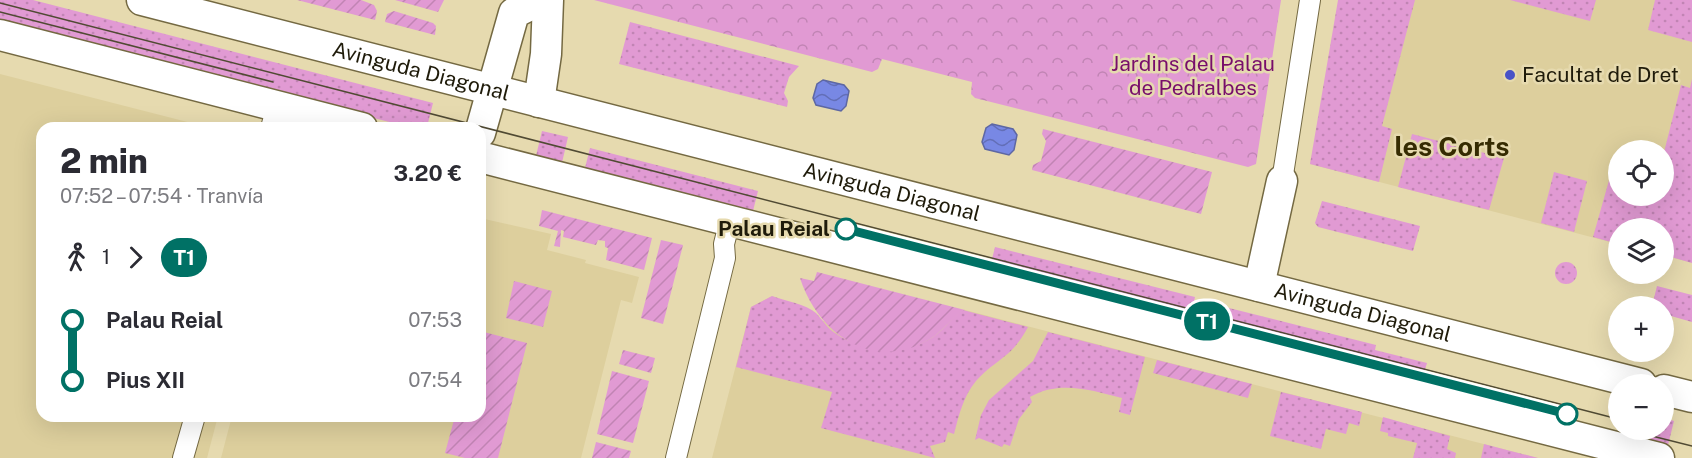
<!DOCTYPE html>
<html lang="es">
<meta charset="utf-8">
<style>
:root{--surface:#fff;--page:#f7f7f7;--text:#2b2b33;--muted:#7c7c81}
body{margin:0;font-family:"Public Sans",sans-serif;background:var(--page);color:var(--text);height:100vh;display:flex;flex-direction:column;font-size:22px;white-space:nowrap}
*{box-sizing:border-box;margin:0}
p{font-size:20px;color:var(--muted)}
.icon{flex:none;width:33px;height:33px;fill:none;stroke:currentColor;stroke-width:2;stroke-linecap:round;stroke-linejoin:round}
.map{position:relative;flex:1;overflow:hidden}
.panel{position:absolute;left:36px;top:122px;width:450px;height:300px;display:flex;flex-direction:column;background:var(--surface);border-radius:18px;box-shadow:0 6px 24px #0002}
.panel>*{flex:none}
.badge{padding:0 12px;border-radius:20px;font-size:21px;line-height:39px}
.fabs{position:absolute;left:1608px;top:140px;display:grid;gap:12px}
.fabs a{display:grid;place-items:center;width:66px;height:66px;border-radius:50%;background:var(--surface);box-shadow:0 6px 24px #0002;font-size:30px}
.map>.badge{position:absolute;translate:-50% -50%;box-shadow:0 0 0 3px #fff}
.legs{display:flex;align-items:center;gap:9px;height:66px;padding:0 24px;font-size:20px}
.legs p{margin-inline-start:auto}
.summary{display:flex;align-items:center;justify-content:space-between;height:102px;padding:0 24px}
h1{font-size:33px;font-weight:800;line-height:45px}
ul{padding:0 24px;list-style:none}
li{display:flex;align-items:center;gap:21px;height:60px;font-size:22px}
li i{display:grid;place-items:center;width:9px;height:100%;margin:0 8px;background:currentColor}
li i::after{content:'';width:15px;height:15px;margin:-8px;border:4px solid;border-radius:50%;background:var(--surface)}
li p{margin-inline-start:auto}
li:first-child i{background:linear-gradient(#0000 50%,currentColor 0)}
li:last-child i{background:linear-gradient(currentColor 50%,#0000 0)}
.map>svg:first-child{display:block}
.built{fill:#ddcf9d;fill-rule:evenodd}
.grass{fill:url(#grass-dots)}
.park{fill:url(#park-crowns)}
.garden{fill:url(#garden-furrows)}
.water{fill:url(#water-waves);stroke:#5d67a3;stroke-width:1.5}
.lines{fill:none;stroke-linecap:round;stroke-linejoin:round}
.street-casing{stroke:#746942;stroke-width:22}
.primary-casing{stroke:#746942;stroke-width:33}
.street{stroke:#fff;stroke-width:20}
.primary{stroke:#fff;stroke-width:30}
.tram{stroke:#504a33;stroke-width:1.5}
.line-1-casing{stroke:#fff;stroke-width:14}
.line-1{stroke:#007165;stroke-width:9}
.poi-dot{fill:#4852c7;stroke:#e6daaf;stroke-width:2}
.stop-1-dot{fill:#fff;stroke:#007165;stroke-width:3}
.labels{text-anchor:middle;stroke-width:5;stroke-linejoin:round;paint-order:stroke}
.park-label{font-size:21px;fill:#780d6b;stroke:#e6daaf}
.street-label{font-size:21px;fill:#1f1b0a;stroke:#e6daaf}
.poi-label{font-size:21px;fill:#1f1b0a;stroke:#e6daaf;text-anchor:start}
.stop-label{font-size:21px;font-weight:bold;fill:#1f1b0a;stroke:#e6daaf;text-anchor:end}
.district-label{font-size:27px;font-weight:bold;fill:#352b02;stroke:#e6daaf}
</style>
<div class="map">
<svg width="1692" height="458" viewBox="0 0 1692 458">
<defs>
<pattern id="grass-dots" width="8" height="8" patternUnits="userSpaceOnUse" patternTransform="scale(1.5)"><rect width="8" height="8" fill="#e19ad3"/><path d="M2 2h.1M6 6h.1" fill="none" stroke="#c184b4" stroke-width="1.8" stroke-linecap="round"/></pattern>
<pattern id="park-crowns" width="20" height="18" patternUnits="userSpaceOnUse" patternTransform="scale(1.5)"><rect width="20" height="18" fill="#e19ad3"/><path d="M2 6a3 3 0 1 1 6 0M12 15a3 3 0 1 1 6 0" fill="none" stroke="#c184b4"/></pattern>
<pattern id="garden-furrows" width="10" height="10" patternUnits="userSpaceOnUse" patternTransform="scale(1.5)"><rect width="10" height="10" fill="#e19ad3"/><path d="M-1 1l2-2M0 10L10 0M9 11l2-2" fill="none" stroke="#c184b4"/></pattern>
<pattern id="water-waves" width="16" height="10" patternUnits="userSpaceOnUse" patternTransform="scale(1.5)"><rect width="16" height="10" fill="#7888e4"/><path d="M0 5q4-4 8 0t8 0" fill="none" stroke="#626eb7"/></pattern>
</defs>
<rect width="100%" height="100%" fill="#e6daaf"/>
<g class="built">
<path d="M 1345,0 L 1692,0 L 1692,263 L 1664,255 L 1664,228 L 1618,228 L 1618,244 L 1310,164 ZM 1618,150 L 1664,150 L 1664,195 L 1618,195 Z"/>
<polygon points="0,74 207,127 42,128 42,416 218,416 207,458 0,458"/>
<polygon points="480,218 551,234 547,250 586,260 585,263 639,277 632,303 621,300 581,458 221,458 232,416 480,416"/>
<polygon points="772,296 813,312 821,321 965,310 1538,458 712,458 751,307"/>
</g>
<g class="grass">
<polygon points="0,0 33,0 433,103 427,127 409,127 0,23"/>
<polygon points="1338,0 1415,0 1382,126 1392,129 1379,182 1310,164"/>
<polygon points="1510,0 1596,0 1590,21"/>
<polygon points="1655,0 1692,0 1692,42 1648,30"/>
<polygon points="630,22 799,66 789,77 784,93 788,101 787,107 619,64"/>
<polygon points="1692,79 1692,263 1664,255 1664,228 1618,228 1618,244 1593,237 1617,152 1618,195 1664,195 1664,152 1681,85 1690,88"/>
<polygon points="542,131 568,137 561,167 535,160"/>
<polygon points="1412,134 1504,158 1489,210 1398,187"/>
<polygon points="590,148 758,191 752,215 584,172"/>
<polygon points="1554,172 1587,181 1574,232 1541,223"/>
<polygon points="1322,201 1420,226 1413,251 1318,227 1315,223"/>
<polygon points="995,247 1195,297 1188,328 1003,280 1005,271 990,267"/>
<circle cx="1566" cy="273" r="11"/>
<polygon points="1657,286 1692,295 1692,322 1664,314 1664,306 1652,306"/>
<path d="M 772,296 C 785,301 806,304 816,313 C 823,320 827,328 835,333 C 862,352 900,356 928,340 C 943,333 951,317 963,310 L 1028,327 C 1011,359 997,358 976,381 C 963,397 959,415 954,434 L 948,432 L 945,442 L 930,446 L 935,458 L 821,428 L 832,392 L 736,367 L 751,307 Z"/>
<polygon points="1217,305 1376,345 1375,350 1427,363 1422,379 1409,375 1407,384 1210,334"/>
<path d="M 1048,332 L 1145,357 L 1130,415 L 1119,412 L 1122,398 C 1091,390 1059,380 1030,397 L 1032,402 L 1019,419 L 1010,446 L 1004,444 L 1002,447 L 979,438 L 975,440 L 981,415 L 989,400 L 1033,361 Z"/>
<polygon points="1281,392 1362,412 1359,426 1349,423 1346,434 1326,429 1321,449 1270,436"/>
<polygon points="1383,417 1450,436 1447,449 1456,453 1455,458 1413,458 1417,443 1388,436 1388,433 1380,431"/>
<polygon points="1664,418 1674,421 1667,449 1649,445 1653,429 1664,429"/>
<polygon points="1484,444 1538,458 1481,458"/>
</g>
<polygon class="park" points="594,0 1281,0 1256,164 1248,167 975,98 971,94 972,82 882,59 878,69 872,72"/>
<g class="garden">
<polygon points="297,0 361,0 374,5 377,11 375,20"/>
<polygon points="395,0 444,0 438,12"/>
<polygon points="394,11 433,23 436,26 435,35 385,22 387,14"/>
<polygon points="1043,129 1212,172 1201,214 1032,170 1033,165 1041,161 1046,141 1042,134"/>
<polygon points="542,210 652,238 644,270 606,260 608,248 605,247 605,241 598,240 596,245 563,237 564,231 561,230 560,247 554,246 558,231 539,226"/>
<polygon points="661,240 683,245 663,324 641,318"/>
<path d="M 817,272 L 965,310 C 957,312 940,334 930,339 C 873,373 818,334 800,278 L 814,281 Z"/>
<polygon points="514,281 552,291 543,327 506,318"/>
<polygon points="480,331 527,343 498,458 465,458 445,453 455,416 480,416"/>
<polygon points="623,350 655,358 651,373 619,364"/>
<polygon points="1157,360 1252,384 1248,398 1153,373"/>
<polygon points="612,371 649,381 633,443 597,434"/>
<polygon points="596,442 631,451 629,458 592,458"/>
</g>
<g class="water">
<polygon points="823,80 844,85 849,91 846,106 841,111 816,105 813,98 817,84"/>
<polygon points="992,124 1013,129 1017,135 1014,150 1009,155 985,149 982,142 986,128"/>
</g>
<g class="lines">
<g class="street-casing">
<g id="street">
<polyline points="271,128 277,106"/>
<polyline points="1282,181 1310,0"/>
<polyline points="183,458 195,416"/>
<polyline points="676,458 725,258 724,244 730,220"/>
</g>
</g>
<g class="primary-casing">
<g id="primary">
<path id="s1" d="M 142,0 L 1641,384"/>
<polyline points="0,35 362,128"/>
<polyline points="539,102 546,54 548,0"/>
<polyline points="480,133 514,13 540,0"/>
<polyline points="480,157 1659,458"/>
<polyline points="1259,286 1282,181"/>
<polyline points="1664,390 1692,397"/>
</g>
</g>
<use href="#street" class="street"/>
<use href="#primary" class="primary"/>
<g class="tram">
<polyline points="0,3 1618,419"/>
<polyline points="0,12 273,82"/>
<polyline points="942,253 1012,271"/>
<polyline points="1624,429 1692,446"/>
</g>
</g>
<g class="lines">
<g class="line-1-casing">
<polyline id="line-1" points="846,229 1567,414"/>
</g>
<use href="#line-1" class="line-1"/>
</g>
<circle class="poi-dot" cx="1510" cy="75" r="6"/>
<g class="stop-1-dot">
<circle cx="846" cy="229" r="10"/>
<circle cx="1567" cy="414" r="10"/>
</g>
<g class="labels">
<g class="park-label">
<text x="1193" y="71">Jardins del Palau<tspan x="1193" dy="24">de Pedralbes</tspan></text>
</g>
<g class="street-label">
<text dy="7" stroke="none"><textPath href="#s1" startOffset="288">Avinguda Diagonal</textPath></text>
<text dy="7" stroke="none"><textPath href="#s1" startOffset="774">Avinguda Diagonal</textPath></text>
<text dy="7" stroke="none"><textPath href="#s1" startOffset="1260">Avinguda Diagonal</textPath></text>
</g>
<g class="poi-label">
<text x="1522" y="82">Facultat de Dret</text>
</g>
<g class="stop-label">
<text x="830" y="236">Palau Reial</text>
</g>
<g class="district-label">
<text x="1452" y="156">les Corts</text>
</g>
</g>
</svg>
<div class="fabs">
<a><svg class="icon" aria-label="locate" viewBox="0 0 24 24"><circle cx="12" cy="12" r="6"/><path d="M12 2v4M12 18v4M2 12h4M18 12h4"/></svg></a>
<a><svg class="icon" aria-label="layers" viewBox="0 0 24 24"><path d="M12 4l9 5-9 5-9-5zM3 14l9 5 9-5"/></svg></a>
<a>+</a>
<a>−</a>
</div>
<b class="badge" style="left:1207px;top:321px;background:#007165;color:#fff">T1</b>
<section class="panel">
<div class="summary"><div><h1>2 min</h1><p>07:52 – 07:54 · Tranvía</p></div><b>3.20 €</b></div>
<div class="legs"><svg class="icon" aria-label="walk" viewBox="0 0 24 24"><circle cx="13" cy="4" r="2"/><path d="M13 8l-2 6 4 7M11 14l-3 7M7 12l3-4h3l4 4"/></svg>1<svg class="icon" aria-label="forward" viewBox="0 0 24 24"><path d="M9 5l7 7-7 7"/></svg><b class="badge" style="background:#007165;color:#fff">T1</b></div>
<ul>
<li><i style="color:#007165"></i><b>Palau Reial</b><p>07:53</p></li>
<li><i style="color:#007165"></i><b>Pius XII</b><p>07:54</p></li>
</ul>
</section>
</div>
